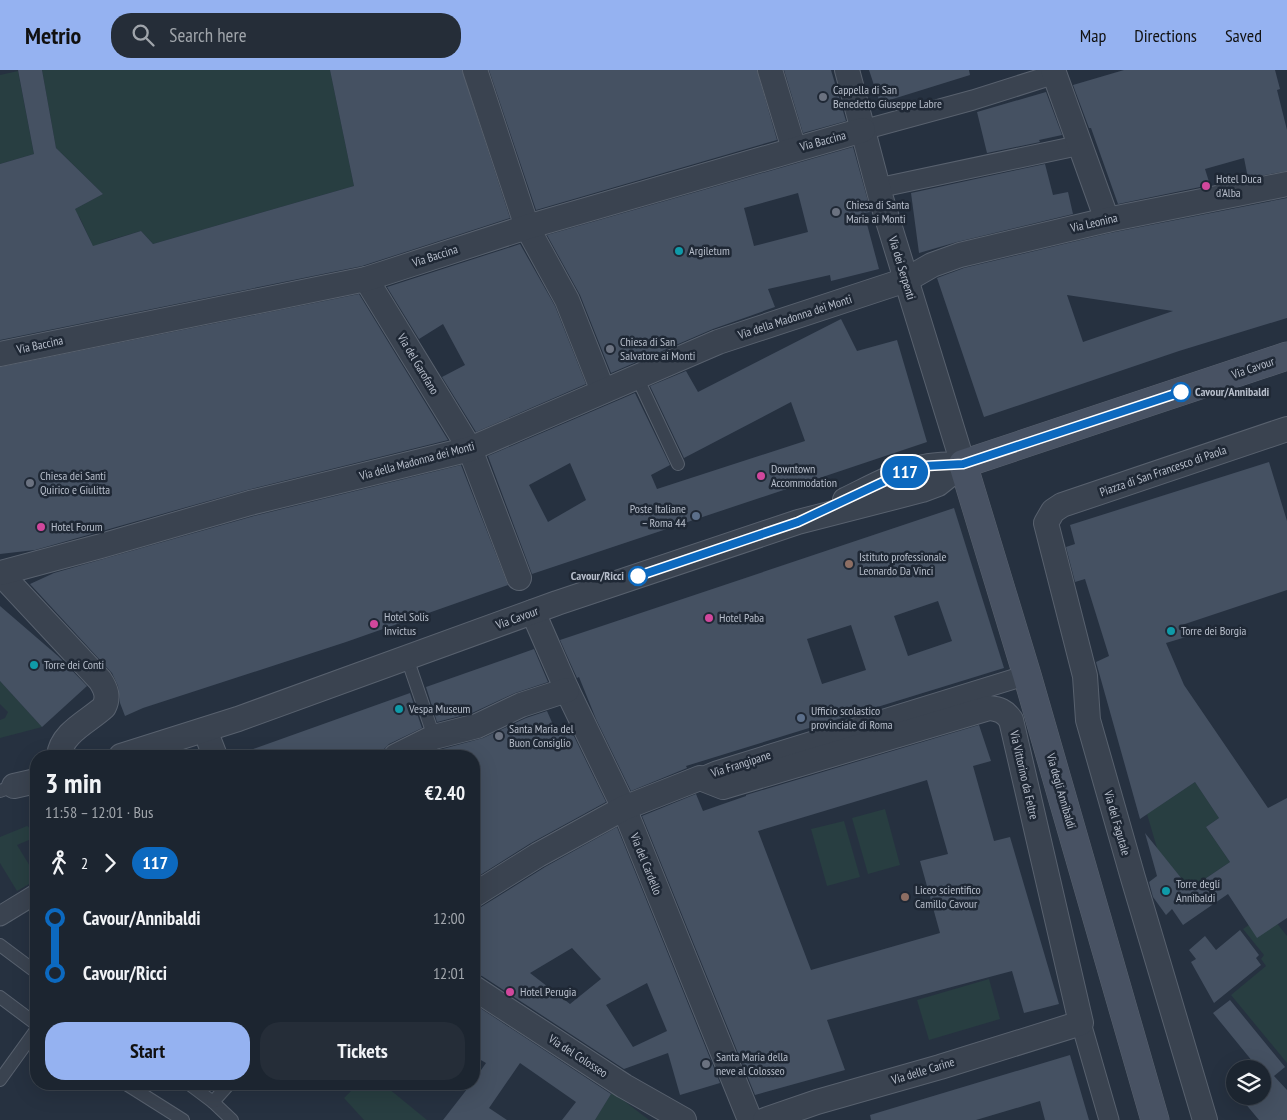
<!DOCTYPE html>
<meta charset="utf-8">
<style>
:root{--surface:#1c2530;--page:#252d38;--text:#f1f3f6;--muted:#a0a5ab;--line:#3a424c;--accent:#95b2f1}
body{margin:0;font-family:"PT Sans Narrow",sans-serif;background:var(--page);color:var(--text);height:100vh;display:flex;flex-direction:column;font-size:19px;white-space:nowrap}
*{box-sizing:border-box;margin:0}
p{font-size:16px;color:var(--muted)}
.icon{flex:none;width:28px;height:28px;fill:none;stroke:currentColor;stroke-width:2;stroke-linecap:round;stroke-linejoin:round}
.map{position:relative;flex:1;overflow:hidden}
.sheet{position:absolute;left:30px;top:680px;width:450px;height:340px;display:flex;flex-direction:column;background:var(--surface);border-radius:20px;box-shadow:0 5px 20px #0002,0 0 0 1px var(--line)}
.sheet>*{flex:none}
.badge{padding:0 10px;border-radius:16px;font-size:18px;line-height:32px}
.buttons{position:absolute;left:1226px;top:990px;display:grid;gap:10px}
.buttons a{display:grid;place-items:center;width:45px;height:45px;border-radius:50%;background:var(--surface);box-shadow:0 5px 20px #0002,0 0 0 1px var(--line);font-size:25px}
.map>.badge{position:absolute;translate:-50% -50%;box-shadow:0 0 0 2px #fff}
.legs{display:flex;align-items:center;gap:8px;height:55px;padding:0 15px;font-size:16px}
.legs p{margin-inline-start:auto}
.overview{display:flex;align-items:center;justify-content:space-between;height:85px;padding:0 15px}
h1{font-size:28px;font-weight:800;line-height:38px}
.button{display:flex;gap:10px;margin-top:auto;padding:10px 15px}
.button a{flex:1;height:58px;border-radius:20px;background:var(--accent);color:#111;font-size:20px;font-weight:800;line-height:58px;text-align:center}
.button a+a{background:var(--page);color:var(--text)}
ul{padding:0 15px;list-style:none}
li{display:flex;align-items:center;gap:18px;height:55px;font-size:19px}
li i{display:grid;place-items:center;width:8px;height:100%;margin:0 6px;background:currentColor}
li i::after{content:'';width:12px;height:12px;margin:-6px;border:4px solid;border-radius:50%;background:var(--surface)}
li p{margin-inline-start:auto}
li:first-child i{background:linear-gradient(#0000 50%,currentColor 0)}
li:last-child i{background:linear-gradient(currentColor 50%,#0000 0)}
header{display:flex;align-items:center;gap:30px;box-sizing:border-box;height:70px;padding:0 25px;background:var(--accent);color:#111}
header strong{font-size:24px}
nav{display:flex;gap:28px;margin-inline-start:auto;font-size:18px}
.search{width:350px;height:45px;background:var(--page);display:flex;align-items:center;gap:12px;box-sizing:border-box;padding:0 18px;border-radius:20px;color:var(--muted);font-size:19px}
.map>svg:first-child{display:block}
.green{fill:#283e41}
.building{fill:#455162;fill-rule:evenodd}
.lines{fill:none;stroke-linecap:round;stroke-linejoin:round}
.service-casing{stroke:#58616e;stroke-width:14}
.pedestrian-casing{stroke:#58616e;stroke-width:21}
.minor-casing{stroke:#58616e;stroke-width:26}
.secondary-casing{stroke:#58616e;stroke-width:29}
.service{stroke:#3a4350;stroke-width:12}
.pedestrian{stroke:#3a4350;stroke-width:19}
.minor{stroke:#3a4350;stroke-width:24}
.secondary{stroke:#485263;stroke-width:28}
.line-1-casing{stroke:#fff;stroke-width:11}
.line-1{stroke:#0c69bf;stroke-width:8}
.worship-dot{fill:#6b7280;stroke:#1f2835;stroke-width:2}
.hotel-dot{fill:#d1479c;stroke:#1f2835;stroke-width:2}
.culture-dot{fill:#0f9aa8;stroke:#1f2835;stroke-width:2}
.stop-1-dot{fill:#fff;stroke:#0c69bf;stroke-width:2.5}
.service-dot{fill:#5c6f8a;stroke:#1f2835;stroke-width:2}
.education-dot{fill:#8d6e63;stroke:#1f2835;stroke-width:2}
.labels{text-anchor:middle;stroke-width:5;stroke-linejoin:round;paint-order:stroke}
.poi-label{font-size:12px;fill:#b7becb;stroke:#1f2835;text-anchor:start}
.street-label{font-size:12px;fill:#b7becb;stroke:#1f2835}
.stop-label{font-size:12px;font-weight:bold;fill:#b7becb;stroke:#1f2835;text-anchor:start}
</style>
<header>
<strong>Metrio</strong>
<div class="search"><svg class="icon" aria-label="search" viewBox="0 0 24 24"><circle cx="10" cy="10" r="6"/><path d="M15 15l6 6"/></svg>Search here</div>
<nav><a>Map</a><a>Directions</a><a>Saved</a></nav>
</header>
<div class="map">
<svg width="1287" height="1050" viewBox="0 0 1287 1050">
<rect width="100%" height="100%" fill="#263140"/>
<g class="green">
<polygon points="42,0 330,0 354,116 153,174 141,161 107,171 97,185 79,146 58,155 56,149 103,124 56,78"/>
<polygon points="18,1 34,84 0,94 0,5"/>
<polygon points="0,611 42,657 0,668 0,650 5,648 8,642 0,634"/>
<polygon points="1195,712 1219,748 1206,757 1230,792 1190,819 1167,791 1162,795 1147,744"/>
<polygon points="885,739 900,795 868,804 852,748"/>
<polygon points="844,751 860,807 827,816 811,759"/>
<polygon points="27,756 30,758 34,757 36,762 36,767 17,775 36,806 36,810 17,821 0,793 0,767"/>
<polygon points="1268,842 1287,866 1287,993 1231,925 1266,896 1261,889 1264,885 1243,859"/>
<polygon points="989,909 1000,949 929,970 917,930"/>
<polygon points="593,1007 649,1050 595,1050 612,1022"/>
<polygon points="354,1014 383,1014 427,1050 364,1050 344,1028 356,1016"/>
</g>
<g class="building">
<polygon points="18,0 42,0 56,78 103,124 75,139 93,176 141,161 153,174 354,116 330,0 462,0 510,148 362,196 0,270 0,94 34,84"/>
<polygon points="489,0 757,0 777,70 536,140"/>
<polygon points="784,0 831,0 846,51 803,63"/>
<polygon points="869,0 969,0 970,5 880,33"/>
<polygon points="1124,0 1275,0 1280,19 1277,20 1287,60 1287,101 1248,108 1244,88 1205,99 1210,115 1118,134 1091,58 1089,58 1073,15"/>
<polygon points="1046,22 1062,65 1039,70 1040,72 987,83 977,42"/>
<path d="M 853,77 L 871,142 L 864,143 L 879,199 L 831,211 L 830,205 L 768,219 L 775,237 L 713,259 L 611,303 L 580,225 L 547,165 ZM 798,123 L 808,162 L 754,176 L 744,138 Z"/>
<polygon points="1045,94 1053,125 1068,122 1073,144 957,172 919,183 911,123"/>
<path d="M 1287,128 L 1287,248 L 1179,281 L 984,347 L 937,208 L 964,198 L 1110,163 ZM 1067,225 L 1173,241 L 1083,272 Z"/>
<polygon points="520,174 555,236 586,314 476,362 442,307 465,295 443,254 419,269 387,217"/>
<polygon points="359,224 448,370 247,420 35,480 0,484 0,297"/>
<path d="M 841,249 L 857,281 L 897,270 L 927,372 L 532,504 L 488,386 L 635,323 L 670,395 L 651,405 L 657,419 L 805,371 L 791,332 L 684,388 L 650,316 L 686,301 L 698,322 ZM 570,393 L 586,430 L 548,452 L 529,415 Z"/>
<polygon points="1269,392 1287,451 1287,520 1182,555 1186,567 1166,573 1184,615 1268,738 1287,728 1287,848 1257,868 1228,824 1183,855 1172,839 1166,845 1153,827 1149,812 1157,806 1145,763 1190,819 1230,792 1206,757 1219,748 1195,712 1140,749 1096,592 1109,586 1085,509 1075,512 1066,477 1075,474 1070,455"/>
<polygon points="461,395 508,515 346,572 143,638 125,646 120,633 118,616 112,603 30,514 54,503 254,446"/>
<path d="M 954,438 L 1004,598 L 686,696 L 687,698 L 631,721 L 596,649 L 579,607 L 577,608 L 560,570 ZM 938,531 L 952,571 L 908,586 L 894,546 ZM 851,555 L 866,600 L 822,614 L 807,569 Z"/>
<polygon points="0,536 58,586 87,616 42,657 0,611"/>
<polygon points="534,579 548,612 515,623 472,643 437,652 426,617"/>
<polygon points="410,623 422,658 389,674 384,679 382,686 240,686 239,684"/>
<polygon points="547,641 558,666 571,660 606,732 531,773 474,809 474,686 465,686 464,684 426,686 439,680 483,668 526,648"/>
<path d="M 979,655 L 991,691 L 973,696 L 994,771 L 1010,767 L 1059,934 L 1024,943 L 1012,901 L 827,950 L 845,1000 L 755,1025 L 642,746 L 696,724 L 703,741 L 746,726 L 746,725 ZM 927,710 L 948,784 L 920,791 L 940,863 L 811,900 L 758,761 Z"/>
<path d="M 617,757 L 720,1013 L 680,1025 L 668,983 L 624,999 L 482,906 L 474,904 L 474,839 L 481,837 L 545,797 ZM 572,878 L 601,909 L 570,934 L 530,903 ZM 647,913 L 667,961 L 633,977 L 606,935 Z"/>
<polygon points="1240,860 1259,885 1256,888 1261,895 1214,933 1191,892 1196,889 1189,880 1205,866 1216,880"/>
<polygon points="1230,930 1285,997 1274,1006 1287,1020 1287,1050 1259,1050 1239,1026 1262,1026 1262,999 1245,999 1253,992 1213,943"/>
<polygon points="474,934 611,1024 595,1050 562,1050 576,1032 520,993 489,1038 507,1050 443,1050 471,1014 474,1014 474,1010 486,993 474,986"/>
<polygon points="1070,985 1089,1050 1045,1050 1040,1031 976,1050 871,1050 870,1045"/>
</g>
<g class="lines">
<g class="service-casing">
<g id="service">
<polyline points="637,307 678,394"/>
<polyline points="407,588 434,667"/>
<polyline points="0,721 14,716"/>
<polyline points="0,875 36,902"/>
<polyline points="0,927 36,954"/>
<polyline points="0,1010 36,960"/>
<polyline points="126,1014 183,1050"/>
<polyline points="189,1014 213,1032 232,1050"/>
<polyline points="213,1032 229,1014"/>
</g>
</g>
<g class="pedestrian-casing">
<g id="pedestrian">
<polyline points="863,60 973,30 1055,4"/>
<polyline points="878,118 1081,75"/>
<polyline points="700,708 716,701 1027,605"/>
<polyline points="0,846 36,824"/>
<polyline points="1081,953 1109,1050"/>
</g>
</g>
<g class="minor-casing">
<g id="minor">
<polyline points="475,0 527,157 567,230 603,321"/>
<polyline points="770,0 794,79"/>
<polyline points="847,0 880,125 963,394"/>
<polyline points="1053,0 1107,150"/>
<polyline points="366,209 470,379 519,508"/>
<polyline points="0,284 366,209 527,157 863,60"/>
<path d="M 845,430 C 870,418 896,403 924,397 C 936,394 950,395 963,394"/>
<path d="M 0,503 L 100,610 C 106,619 109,627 104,637 C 89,651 61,663 59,686"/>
<polyline points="1,503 101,476 250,433 470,379 718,272 906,210 932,195 960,185 1107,150 1287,114"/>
<polyline points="533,542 567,620 624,738 750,1050"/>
<polyline points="205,660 215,686"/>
<polyline points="121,686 238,649 557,533 798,452 922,420 938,414 963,394"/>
<polyline points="396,686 434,667 477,656 521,635 567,620"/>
<polyline points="14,716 36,711"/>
<path d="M 474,825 L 538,785 L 624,738 L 700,708 L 723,717 L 989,638 C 999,639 1005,641 1011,650 L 1081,953 L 940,997 L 817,1032 L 765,1050"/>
<polyline points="474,918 624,1016 684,1050"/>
<polyline points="1205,1050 1133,808 1088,650 1085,606 1046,453 1053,441 1062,435 1287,359"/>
</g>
</g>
<g class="secondary-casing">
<polyline id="secondary" points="1155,1050 1027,605 963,394 1287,286"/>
</g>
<use href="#service" class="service"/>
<use href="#pedestrian" class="pedestrian"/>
<use href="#minor" class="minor"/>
<use href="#secondary" class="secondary"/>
</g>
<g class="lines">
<g class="line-1-casing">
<polyline id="line-1" points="638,506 798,452 900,404 925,396 963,394 1181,322"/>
</g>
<use href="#line-1" class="line-1"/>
</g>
<g class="worship-dot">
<circle cx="823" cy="27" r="5"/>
<circle cx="836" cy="142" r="5"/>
<circle cx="610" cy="279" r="5"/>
<circle cx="30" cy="413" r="5"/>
<circle cx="499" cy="666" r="5"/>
<circle cx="706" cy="994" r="5"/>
</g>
<g class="hotel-dot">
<circle cx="1206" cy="116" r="5"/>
<circle cx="761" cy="406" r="5"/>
<circle cx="41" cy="457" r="5"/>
<circle cx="709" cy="548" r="5"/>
<circle cx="374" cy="554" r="5"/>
<circle cx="510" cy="922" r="5"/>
</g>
<g class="culture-dot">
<circle cx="679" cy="181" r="5"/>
<circle cx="1171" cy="561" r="5"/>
<circle cx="34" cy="595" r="5"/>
<circle cx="399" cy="639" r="5"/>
<circle cx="1166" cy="821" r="5"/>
</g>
<g class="stop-1-dot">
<circle cx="1181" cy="322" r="9"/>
<circle cx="638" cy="506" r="9"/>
</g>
<g class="service-dot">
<circle cx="696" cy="446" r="5"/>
<circle cx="801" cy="648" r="5"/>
</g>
<g class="education-dot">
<circle cx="849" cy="494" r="5"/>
<circle cx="905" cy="827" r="5"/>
</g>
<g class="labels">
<g class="poi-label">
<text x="833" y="24">Cappella di San<tspan x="833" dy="14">Benedetto Giuseppe Labre</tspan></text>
<text x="1216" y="113">Hotel Duca<tspan x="1216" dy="14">d'Alba</tspan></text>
<text x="846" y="139">Chiesa di Santa<tspan x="846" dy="14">Maria ai Monti</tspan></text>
<text x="689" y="185">Argiletum</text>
<text x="620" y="276">Chiesa di San<tspan x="620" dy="14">Salvatore ai Monti</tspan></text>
<text x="771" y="403">Downtown<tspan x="771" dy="14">Accommodation</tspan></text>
<text x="40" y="410">Chiesa dei Santi<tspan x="40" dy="14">Quirico e Giulitta</tspan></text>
<text x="686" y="443" text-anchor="end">Poste Italiane<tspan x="686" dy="14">– Roma 44</tspan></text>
<text x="51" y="461">Hotel Forum</text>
<text x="859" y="491">Istituto professionale<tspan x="859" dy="14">Leonardo Da Vinci</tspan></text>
<text x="384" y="551">Hotel Solis<tspan x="384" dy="14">Invictus</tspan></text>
<text x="719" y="552">Hotel Paba</text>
<text x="1181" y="565">Torre dei Borgia</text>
<text x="44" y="599">Torre dei Conti</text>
<text x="409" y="643">Vespa Museum</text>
<text x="811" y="645">Ufficio scolastico<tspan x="811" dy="14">provinciale di Roma</tspan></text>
<text x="509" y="663">Santa Maria del<tspan x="509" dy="14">Buon Consiglio</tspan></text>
<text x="1176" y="818">Torre degli<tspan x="1176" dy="14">Annibaldi</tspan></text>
<text x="915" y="824">Liceo scientifico<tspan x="915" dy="14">Camillo Cavour</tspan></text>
<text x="520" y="926">Hotel Perugia</text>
<text x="716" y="991">Santa Maria della<tspan x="716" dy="14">neve al Colosseo</tspan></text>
</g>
<g class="street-label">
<text transform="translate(823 71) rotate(-15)" y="4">Via Baccina</text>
<text transform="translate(1094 153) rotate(-13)" y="4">Via Leonina</text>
<text transform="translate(435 186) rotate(-18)" y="4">Via Baccina</text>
<text transform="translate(902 198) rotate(73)" y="4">Via dei Serpenti</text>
<text transform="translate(795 247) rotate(-18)" y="4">Via della Madonna dei Monti</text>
<text transform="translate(40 275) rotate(-12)" y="4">Via Baccina</text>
<text transform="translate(418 294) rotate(59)" y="4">Via del Garofano</text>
<text transform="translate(1253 298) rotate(-19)" y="4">Via Cavour</text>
<text transform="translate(417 391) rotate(-15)" y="4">Via della Madonna dei Monti</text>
<text transform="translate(1163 401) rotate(-19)" y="4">Piazza di San Francesco di Paola</text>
<text transform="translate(517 548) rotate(-20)" y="4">Via Cavour</text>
<text transform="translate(741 694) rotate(-18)" y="4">Via Frangipane</text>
<text transform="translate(1024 705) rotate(77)" y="4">Via Vittorino da Feltre</text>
<text transform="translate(1061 721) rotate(74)" y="4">Via degli Annibaldi</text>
<text transform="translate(1117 753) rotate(74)" y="4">Via del Fagutale</text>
<text transform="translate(646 794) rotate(68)" y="4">Via del Cardello</text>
<text transform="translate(578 986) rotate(33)" y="4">Via del Colosseo</text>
<text transform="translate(923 1001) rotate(-17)" y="4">Via delle Carine</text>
</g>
<g class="stop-label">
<text x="1195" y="326">Cavour/Annibaldi</text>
<text x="624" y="510" text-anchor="end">Cavour/Ricci</text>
</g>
</g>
</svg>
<div class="buttons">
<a><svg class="icon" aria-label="layers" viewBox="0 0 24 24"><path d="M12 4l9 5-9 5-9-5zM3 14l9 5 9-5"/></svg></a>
</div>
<b class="badge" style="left:905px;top:402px;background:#0c69bf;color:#fff">117</b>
<section class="sheet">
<div class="overview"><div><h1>3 min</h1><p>11:58 – 12:01 · Bus</p></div><b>€2.40</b></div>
<div class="legs"><svg class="icon" aria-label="walk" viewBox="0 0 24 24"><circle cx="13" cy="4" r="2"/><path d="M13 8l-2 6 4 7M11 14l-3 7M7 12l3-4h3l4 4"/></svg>2<svg class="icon" aria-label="forward" viewBox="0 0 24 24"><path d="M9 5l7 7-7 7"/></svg><b class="badge" style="background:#0c69bf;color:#fff">117</b></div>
<ul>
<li><i style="color:#0c69bf"></i><b>Cavour/Annibaldi</b><p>12:00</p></li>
<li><i style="color:#0c69bf"></i><b>Cavour/Ricci</b><p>12:01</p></li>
</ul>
<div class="button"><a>Start</a><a>Tickets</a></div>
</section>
</div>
